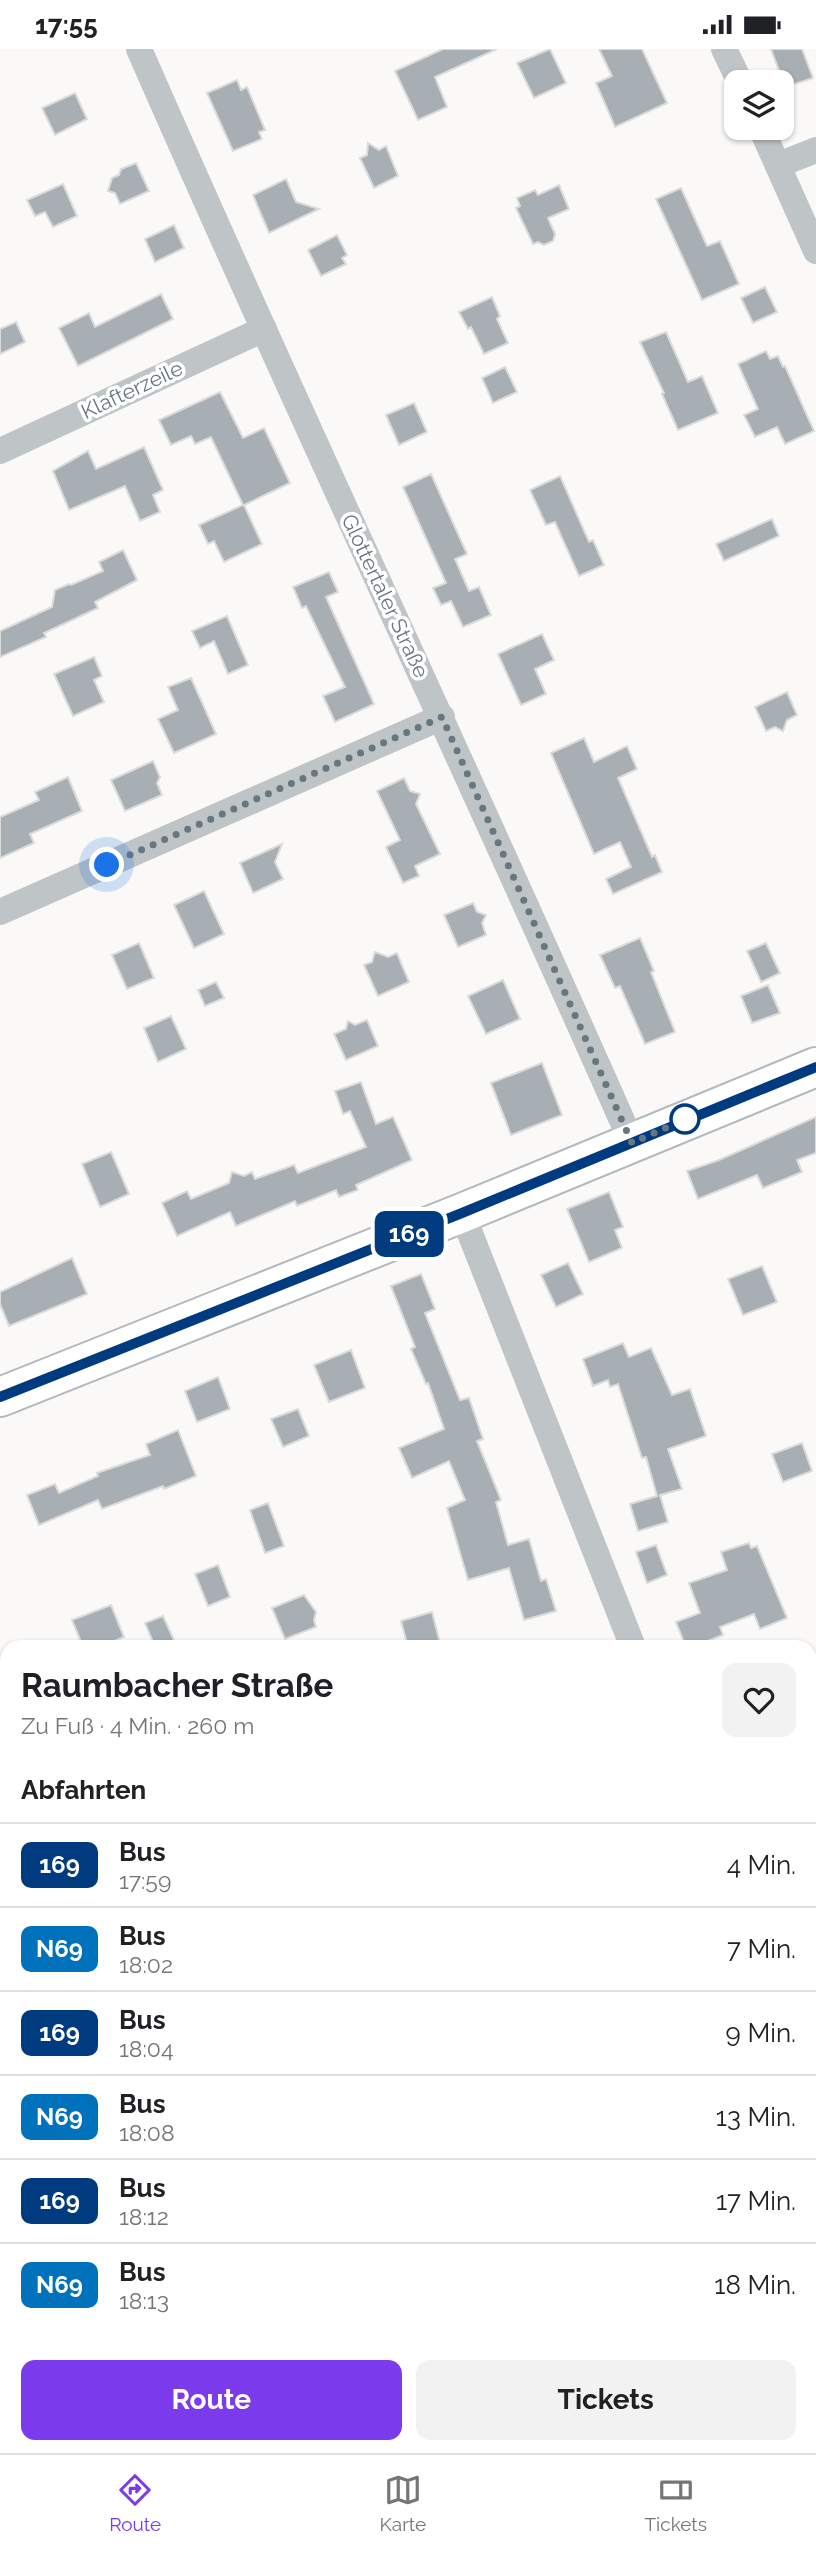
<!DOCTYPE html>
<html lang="de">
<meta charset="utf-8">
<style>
:root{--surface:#fff;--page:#f2f2f2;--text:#202124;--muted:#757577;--line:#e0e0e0;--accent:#7c3aed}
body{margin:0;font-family:Raleway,sans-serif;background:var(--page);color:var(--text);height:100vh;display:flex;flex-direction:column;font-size:26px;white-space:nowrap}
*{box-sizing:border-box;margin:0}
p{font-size:23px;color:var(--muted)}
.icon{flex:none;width:38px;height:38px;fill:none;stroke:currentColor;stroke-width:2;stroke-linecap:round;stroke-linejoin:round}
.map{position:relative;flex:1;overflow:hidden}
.drawer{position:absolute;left:0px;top:1591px;width:817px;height:814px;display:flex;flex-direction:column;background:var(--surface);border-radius:21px 21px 0 0;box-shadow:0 2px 5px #0004}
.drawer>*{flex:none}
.badge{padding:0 14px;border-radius:10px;font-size:24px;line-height:46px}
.tools{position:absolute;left:724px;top:21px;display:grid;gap:14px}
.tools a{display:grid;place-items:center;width:70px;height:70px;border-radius:14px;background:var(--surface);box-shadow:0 2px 5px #0004;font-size:35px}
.you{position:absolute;width:35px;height:35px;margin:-18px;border:5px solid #fff;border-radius:50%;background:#1a73e8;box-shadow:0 0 0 10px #1a73e833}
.map>.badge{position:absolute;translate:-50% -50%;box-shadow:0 0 0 4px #fff}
h2{padding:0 21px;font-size:26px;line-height:63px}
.round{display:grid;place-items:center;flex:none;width:74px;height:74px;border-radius:14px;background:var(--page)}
.headline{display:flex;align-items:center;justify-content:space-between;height:119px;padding:0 21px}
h1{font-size:33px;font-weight:700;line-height:52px}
.action{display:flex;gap:14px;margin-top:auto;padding:14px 21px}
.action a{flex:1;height:80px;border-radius:14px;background:var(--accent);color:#fff;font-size:28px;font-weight:700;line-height:80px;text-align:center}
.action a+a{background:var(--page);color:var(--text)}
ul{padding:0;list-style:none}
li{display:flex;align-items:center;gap:21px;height:84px;padding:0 21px;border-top:2px solid var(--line)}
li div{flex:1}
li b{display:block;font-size:26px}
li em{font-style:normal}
li .badge{min-width:77px;font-weight:700;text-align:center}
.status{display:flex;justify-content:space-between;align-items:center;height:49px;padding:0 35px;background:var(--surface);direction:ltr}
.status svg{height:19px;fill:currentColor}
.tab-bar{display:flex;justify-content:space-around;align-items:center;height:98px;border-top:2px solid var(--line);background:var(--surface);font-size:19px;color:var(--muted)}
.tab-bar a{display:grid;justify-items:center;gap:4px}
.tab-bar .active{color:var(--accent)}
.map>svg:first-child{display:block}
.building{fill:#a7afb4;stroke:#dbdbda;stroke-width:2}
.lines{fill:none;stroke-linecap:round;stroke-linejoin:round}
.secondary-casing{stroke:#b2b8bc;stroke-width:42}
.street{stroke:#bfc4c7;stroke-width:26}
.secondary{stroke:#fff;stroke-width:38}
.line-casing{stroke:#fff;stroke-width:16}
.line{stroke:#003b80;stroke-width:10}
.walk{stroke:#67777f;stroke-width:7;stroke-dasharray:0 12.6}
.stop-dot{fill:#fff;stroke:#003b80;stroke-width:3.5}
.labels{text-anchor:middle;stroke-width:7;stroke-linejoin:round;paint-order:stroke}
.street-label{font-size:21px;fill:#67777f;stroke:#fff}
</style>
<div class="status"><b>17:55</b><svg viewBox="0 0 49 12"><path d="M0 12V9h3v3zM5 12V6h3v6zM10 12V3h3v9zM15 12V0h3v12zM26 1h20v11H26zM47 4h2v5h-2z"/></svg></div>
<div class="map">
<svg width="816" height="2404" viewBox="0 0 816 2404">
<rect width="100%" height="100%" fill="#faf9f8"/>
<g class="building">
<polygon points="443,0 497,0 435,28 447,58 418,71 395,22"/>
<polygon points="550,0 566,34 534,49 517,14"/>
<polygon points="599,0 642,0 667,54 615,78 596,34 612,27"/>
<polygon points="771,0 802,0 813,29 785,38"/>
<polygon points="237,31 241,41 247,38 265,81 259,83 262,90 233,102 207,44"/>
<polygon points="75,44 87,70 55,86 42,59"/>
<polygon points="368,94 379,101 386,97 398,127 374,139 360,109 367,106"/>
<polygon points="136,114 149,142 120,155 115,144 108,142 112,129 119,126 121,120"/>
<polygon points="286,130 296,153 319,160 269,184 253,146"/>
<polygon points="63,135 77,167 53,178 45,163 35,167 27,151"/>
<polygon points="559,136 569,160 548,169 555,185 553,192 544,196 538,193 533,195 516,159 520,157 517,149 535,141 538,146"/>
<polygon points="681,139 707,197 720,192 739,235 702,251 656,150"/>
<polygon points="174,176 184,199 155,213 145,190"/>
<polygon points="337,186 347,206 342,209 346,215 321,227 308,201"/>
<polygon points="765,238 777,263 753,274 741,249"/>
<polygon points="161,245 173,270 78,317 59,279 89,264 95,278"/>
<polygon points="492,248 500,267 497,270 508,294 484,305 471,278 468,280 459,263"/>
<polygon points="16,273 25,293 0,305 0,280"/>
<polygon points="666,283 688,333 702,327 718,364 678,381 662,345 664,344 640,293"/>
<polygon points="766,302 770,310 778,307 783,318 785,317 814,382 785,395 777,378 755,388 744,366 758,360 738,315"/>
<polygon points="505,318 517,343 493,354 482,329"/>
<polygon points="220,343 243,389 264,379 290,434 244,456 262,495 224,513 214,492 208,495 199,476 243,456 211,388 195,395 191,387 171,396 159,371"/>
<polygon points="414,354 427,383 399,396 386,366"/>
<polygon points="144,398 163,441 153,446 160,463 140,472 125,437 69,461 53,422 88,402 96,420"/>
<polygon points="431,425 467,505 455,510 469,542 479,538 491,566 463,578 451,552 441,556 433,539 446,534 403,438"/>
<polygon points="560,427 589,493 593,491 604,516 579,527 555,473 546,476 530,441"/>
<polygon points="772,470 779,487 724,512 716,495"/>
<polygon points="123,501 137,531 95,553 98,559 44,584 46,588 0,608 0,582 52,558 55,541 69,535 71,536 103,522 99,513"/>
<polygon points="329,523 338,543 326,548 374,655 335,673 323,647 345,638 306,557 302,559 293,538"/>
<polygon points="227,567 248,616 228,625 214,592 200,599 192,582"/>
<polygon points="542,585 554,611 535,620 546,645 521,656 498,605"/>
<polygon points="94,608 102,627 94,631 104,653 73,667 54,625"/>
<polygon points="191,629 216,685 174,704 158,670 178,661 168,638"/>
<polygon points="787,643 797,666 787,671 783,682 775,678 766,682 755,658"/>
<polygon points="584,689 594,713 627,697 637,720 618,729 652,808 655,806 662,823 613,845 606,830 631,818 620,793 594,805 551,704"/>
<polygon points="153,712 160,728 157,734 162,746 125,762 111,731"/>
<polygon points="68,728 82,762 30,785 34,794 0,809 0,768 39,751 35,743"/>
<polygon points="404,729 410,742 420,745 416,755 440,805 415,817 419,827 403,834 386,798 400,791 377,742"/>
<polygon points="282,795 275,813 283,830 253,844 240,814"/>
<polygon points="204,842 224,885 194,899 174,856"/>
<polygon points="473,854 477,863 486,866 482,874 486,886 458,898 444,866"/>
<polygon points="640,889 654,922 651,923 675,983 645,995 620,937 615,939 600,906"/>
<polygon points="139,894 154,929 127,940 112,906"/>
<polygon points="766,894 780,924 761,933 747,902"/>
<polygon points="375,903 388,908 397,904 409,933 378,947 364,916 372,913"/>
<polygon points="503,931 520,970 486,985 468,947"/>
<polygon points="216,933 224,949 205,957 198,941"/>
<polygon points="768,936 780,964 752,974 741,947"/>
<polygon points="171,967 186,1000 158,1013 144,979"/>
<polygon points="367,971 378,997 346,1011 334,985 346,980 348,972 355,976"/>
<polygon points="542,1014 562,1066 511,1086 491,1034"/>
<polygon points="361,1033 376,1075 393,1068 412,1111 356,1136 358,1141 339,1148 336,1141 297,1157 295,1152 236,1177 230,1163 177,1187 162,1154 187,1142 191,1150 229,1134 232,1123 244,1127 252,1123 255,1130 294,1116 298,1124 366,1098 350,1062 343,1065 335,1042"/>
<polygon points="816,1068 816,1104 797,1111 802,1123 763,1139 757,1126 698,1150 687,1122 719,1111"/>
<polygon points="111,1103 129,1145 100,1158 82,1115"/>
<polygon points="609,1143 623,1178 615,1181 622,1199 589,1213 567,1160"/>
<polygon points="72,1209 87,1245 9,1277 0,1255 0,1243"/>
<polygon points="568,1214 583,1245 556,1258 541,1226"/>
<polygon points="762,1217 777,1253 743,1266 728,1230"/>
<polygon points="421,1225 435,1260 425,1264 460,1351 469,1349 483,1390 477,1392 501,1451 496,1453 508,1496 529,1490 541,1532 546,1530 556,1562 524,1571 509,1519 468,1531 447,1459 465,1451 449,1412 412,1429 399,1399 444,1380 428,1334 426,1335 411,1300 415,1298 391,1237"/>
<polygon points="623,1294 629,1308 651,1299 672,1346 690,1340 706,1387 668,1400 682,1440 660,1446 668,1473 638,1482 630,1455 657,1447 646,1408 642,1409 618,1335 610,1338 608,1331 593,1337 583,1310"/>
<polygon points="351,1301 365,1339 329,1353 314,1316"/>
<polygon points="218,1328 230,1360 197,1373 185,1342"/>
<polygon points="298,1360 309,1387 283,1398 271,1370"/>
<polygon points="178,1381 196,1427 164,1440 163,1437 102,1460 98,1451 39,1476 27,1446 55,1435 59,1444 98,1427 97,1424 150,1406 146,1395"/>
<polygon points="802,1394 812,1422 783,1433 772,1405"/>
<polygon points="268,1454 284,1497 265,1504 250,1461"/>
<polygon points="749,1494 751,1499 757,1497 787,1569 760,1580 754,1565 720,1578 723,1586 692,1598 686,1598 676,1573 700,1564 689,1534 727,1521 721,1503"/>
<polygon points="656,1496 667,1526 647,1534 636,1503"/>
<polygon points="218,1516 230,1548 208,1557 195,1525"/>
<polygon points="304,1546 316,1563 314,1571 316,1578 285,1590 272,1559"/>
<polygon points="111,1556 124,1588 100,1598 83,1598 72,1571"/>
<polygon points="432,1563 440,1594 426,1598 408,1598 401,1572"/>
<polygon points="163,1567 177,1598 155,1598 145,1574"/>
</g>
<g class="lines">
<g class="secondary-casing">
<polyline id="secondary" points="0,1348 462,1164 816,1018"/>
</g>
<g class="street">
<path d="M 139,0 C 299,367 471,728 632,1094"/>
<polyline points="724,0 740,33"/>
<polyline points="761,79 816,202"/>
<polyline points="778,116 816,101"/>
<polyline points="0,402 264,280"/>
<polyline points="0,863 442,668"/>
<polyline points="462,1164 633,1598"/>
<polyline points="0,2008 7,2005"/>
<polyline points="810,2047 816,2062"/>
</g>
<use href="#secondary" class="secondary"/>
</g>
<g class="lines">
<g class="line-casing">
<polyline id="line" points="0,1348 462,1164 816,1018"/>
</g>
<use href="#line" class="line"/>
<polyline class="walk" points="107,816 442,668 632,1094 692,1067 685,1070"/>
</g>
<circle class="stop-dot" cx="685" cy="1070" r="14"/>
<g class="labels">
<g class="street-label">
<text transform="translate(132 341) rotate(-25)" y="7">Klafterzeile</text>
<text transform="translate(385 547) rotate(65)" y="7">Glottertaler Straße</text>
</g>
</g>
</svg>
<div class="tools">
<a><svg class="icon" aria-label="layers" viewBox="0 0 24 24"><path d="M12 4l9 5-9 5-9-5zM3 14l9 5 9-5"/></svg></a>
</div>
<div class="you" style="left:107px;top:816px"></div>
<b class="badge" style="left:409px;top:1185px;background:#003b80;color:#fff">169</b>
<section class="drawer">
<div class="headline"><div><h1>Raumbacher Straße</h1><p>Zu Fuß · 4 Min. · 260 m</p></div><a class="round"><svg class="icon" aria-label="heart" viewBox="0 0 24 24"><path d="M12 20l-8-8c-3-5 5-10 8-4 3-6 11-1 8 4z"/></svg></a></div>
<h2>Abfahrten</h2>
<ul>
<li><span class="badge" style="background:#003b80;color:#fff">169</span><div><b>Bus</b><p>17:59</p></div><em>4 Min.</em></li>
<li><span class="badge" style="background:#0072bc;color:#fff">N69</span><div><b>Bus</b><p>18:02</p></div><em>7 Min.</em></li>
<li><span class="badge" style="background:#003b80;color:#fff">169</span><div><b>Bus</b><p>18:04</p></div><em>9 Min.</em></li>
<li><span class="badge" style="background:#0072bc;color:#fff">N69</span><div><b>Bus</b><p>18:08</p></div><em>13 Min.</em></li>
<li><span class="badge" style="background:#003b80;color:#fff">169</span><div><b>Bus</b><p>18:12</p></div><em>17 Min.</em></li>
<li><span class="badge" style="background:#0072bc;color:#fff">N69</span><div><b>Bus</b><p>18:13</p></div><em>18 Min.</em></li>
</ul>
<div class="action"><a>Route</a><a>Tickets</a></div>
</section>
</div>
<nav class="tab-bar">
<a class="active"><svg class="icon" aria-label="directions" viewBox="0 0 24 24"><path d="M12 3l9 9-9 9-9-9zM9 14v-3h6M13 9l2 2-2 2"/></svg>Route</a>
<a><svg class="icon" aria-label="map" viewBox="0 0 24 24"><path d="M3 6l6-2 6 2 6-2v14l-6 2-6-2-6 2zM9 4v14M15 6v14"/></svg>Karte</a>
<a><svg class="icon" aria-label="tickets" viewBox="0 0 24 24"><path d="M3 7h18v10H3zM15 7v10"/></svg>Tickets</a>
</nav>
